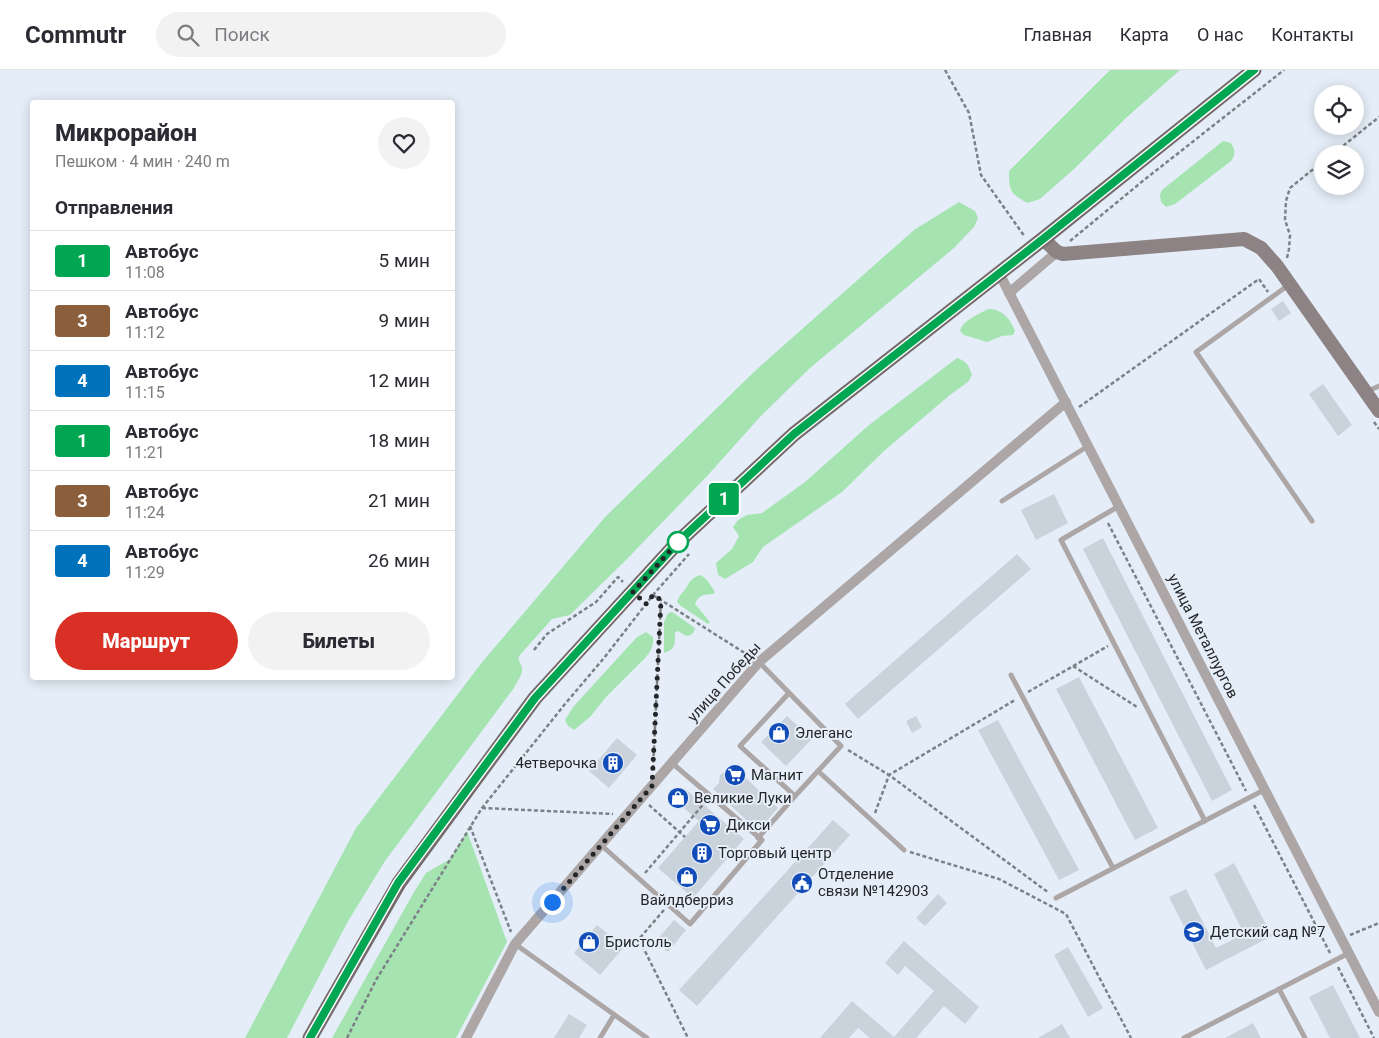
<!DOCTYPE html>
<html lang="ru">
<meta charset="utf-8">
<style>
:root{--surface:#fff;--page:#f2f2f3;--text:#2b2b33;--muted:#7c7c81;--line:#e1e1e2;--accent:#d93025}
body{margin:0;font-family:Roboto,sans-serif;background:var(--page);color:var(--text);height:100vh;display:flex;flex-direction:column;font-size:19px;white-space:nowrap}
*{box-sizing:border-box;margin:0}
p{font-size:16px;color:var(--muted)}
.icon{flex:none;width:28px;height:28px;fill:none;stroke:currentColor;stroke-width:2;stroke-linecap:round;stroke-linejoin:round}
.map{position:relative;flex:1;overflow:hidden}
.drawer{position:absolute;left:30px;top:30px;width:425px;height:580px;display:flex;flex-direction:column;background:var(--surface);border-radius:5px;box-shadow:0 2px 12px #0003}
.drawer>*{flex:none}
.badge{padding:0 10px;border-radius:4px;font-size:18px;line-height:32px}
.fabs{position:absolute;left:1314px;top:15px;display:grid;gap:10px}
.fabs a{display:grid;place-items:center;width:50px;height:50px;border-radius:50%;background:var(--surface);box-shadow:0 2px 12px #0003;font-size:25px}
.you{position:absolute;width:25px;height:25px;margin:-12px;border:4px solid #fff;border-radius:50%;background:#1a73e8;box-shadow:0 0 0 8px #1a73e833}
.map>.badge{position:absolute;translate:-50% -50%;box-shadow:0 0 0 2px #fff}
h2{padding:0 25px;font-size:19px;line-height:45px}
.round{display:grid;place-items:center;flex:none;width:52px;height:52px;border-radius:26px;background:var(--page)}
.summary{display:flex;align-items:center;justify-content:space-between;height:85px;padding:0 25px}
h1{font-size:24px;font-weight:800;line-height:38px}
.primary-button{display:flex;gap:10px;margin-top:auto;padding:10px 25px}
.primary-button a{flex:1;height:58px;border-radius:30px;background:var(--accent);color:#fff;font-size:20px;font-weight:800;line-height:58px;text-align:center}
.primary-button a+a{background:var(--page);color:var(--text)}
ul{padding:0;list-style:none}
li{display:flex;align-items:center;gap:15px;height:60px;padding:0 25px;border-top:1px solid var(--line)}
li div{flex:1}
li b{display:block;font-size:19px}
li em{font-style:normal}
li .badge{min-width:55px;font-weight:700;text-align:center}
header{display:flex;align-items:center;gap:30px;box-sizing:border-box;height:70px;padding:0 25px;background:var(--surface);border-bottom:1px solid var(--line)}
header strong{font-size:24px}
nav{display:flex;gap:28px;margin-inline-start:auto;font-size:18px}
.search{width:350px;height:45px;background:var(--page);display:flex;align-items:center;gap:12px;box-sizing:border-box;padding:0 18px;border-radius:28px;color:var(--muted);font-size:19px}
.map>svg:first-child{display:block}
.green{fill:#a5e4b1}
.building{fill:#cad2dc}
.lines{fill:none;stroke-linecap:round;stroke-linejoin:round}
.path{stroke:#7b8187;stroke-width:2.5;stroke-dasharray:4 2.5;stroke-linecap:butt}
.lane{stroke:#aca6a6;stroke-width:5}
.street{stroke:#aca6a6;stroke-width:10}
.secondary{stroke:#8d8384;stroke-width:14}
.primary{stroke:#766b6c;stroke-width:15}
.line-casing{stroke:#fff;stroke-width:11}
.line{stroke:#00a651;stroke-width:8}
.walk{stroke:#23272a;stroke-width:5;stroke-dasharray:0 9}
.stop-dot{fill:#fff;stroke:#00a651;stroke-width:2.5}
.labels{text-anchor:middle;stroke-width:4;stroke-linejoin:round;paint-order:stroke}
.street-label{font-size:15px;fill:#23272a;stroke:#e5eef8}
.poi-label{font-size:15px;fill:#23272a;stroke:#e5eef8;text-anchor:start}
</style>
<header>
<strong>Commutr</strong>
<div class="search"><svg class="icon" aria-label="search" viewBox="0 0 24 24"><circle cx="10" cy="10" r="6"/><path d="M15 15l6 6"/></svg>Поиск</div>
<nav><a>Главная</a><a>Карта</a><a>О нас</a><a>Контакты</a></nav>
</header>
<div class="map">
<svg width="1379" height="968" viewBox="0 0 1379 968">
<rect width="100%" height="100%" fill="#e5eef8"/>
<g class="green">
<path d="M 1110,0 L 1180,0 L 1126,48 L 1074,99 L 1040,129 L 1027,133 C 1010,123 1009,121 1009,101 Z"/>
<path d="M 1223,71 L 1231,73 C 1235,80 1236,84 1231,91 L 1175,134 L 1166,137 L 1161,132 L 1160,125 L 1162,120 Z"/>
<path d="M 959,132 L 975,141 L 978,148 L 974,157 L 954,178 L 810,298 L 760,347 L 708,405 L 627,489 L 570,545 L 552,549 L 519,586 C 518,592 521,593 522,598 C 523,605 516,613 514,618 L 385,791 L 347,853 L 287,968 L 245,968 L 356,758 L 483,591 L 606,446 L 757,299 L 914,160 Z"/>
<path d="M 988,239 C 1003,239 1010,249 1015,261 L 1013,265 L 1002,266 L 987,272 L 964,265 L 960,261 C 962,251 979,244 988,239 Z"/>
<path d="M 957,288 C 967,291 969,296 972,305 L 968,312 L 950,325 L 884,381 L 842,422 L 763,477 L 753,492 L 725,509 L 718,505 L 716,493 L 732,479 L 739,466 L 733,457 L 738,450 L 747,445 L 762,443 L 805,412 L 869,355 Z"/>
<path d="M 701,505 L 707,510 L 715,522 L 713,524 C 704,525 699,524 695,534 L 710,552 L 708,554 L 681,536 L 677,532 C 679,525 682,524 686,518 C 690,511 692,507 701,505 Z"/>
<path d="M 672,542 L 695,558 L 694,562 C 688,569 684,565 678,561 L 675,562 C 675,574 676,579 664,583 L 664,552 L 668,543 Z"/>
<path d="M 646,562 L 653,567 C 654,576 651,581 645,588 L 606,627 L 590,647 L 574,660 L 568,656 L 565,650 L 573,637 L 637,567 Z"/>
<polygon points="467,761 507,872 456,968 332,968 414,822 426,803 450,789"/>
</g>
<g class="building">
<polygon points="1283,231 1291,243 1279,251 1271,239"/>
<polygon points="1323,314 1352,355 1338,366 1309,324"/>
<polygon points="1054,424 1068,453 1036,470 1021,440"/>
<polygon points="1103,468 1232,720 1212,731 1083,479"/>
<polygon points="1017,484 1031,499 858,649 845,634"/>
<polygon points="1079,607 1158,758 1135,770 1056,619"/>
<polygon points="787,646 812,669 786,696 761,672"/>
<polygon points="916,646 922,657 912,663 906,651"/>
<polygon points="998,650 1079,800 1059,810 978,660"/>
<polygon points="617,668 637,685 609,718 589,701"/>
<polygon points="734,697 778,738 758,761 713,719 719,713 720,705 725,702 729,702"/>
<polygon points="684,718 744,769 693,828 658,798 699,751 674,730"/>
<polygon points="833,750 850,765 697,936 679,920"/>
<polygon points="1234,793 1272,866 1206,900 1169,827 1186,819 1216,878 1244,864 1214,804"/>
<polygon points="938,824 947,833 925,856 916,848"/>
<polygon points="674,850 686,860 668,882 655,872"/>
<polygon points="597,855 624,877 600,905 574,883"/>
<polygon points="904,871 979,937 965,954 944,936 916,968 870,968 858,958 849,968 820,968 852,931 894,967 934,921 905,896 898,905 885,893"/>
<polygon points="1068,877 1103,938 1088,947 1054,885"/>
<polygon points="1333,915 1360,968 1330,968 1309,927"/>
<polygon points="569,944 587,955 579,968 554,968"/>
<polygon points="1253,953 1261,968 1225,968"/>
<polygon points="1062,954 1070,968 1038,968"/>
</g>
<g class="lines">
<g class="path">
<polyline points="945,0 969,43 981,105 1025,167"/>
<polyline points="1333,84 1379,47"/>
<polyline points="1070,171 1144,110 1284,0"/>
<polyline points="1287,188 1289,179 1290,165 1285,150 1286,131 1290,118 1322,92"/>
<polyline points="1079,337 1259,209 1268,222"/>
<polyline points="1374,352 1379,359"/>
<polyline points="1108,453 1246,721"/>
<polyline points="653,525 751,587"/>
<polyline points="534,580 547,564 596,532 618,507 623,512"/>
<polyline points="1073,596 1137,637"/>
<polyline points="1028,622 1108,576"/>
<polyline points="848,680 889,705 1049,823"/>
<polyline points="653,699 661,530"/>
<polyline points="649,735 685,767"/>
<polyline points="1254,735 1330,883"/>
<polyline points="482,738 613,744"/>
<polyline points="875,743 889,705 1015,630"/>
<polyline points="470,756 511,862"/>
<polyline points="910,782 999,809 1066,844 1131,968"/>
<polyline points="645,803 706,731"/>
<polyline points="664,840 639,869 688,968"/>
<polyline points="1350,865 1379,853"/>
<polyline points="1338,897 1374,968"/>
<polyline points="347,968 376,910 482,738 565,634 604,588 653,525 689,484"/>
</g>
<g class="lane">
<polyline points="1290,214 1196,282 1312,451"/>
<polyline points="1368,321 1379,316"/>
<polyline points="1002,431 1088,376"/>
<polyline points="1119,436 1061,470 1205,751"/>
<polyline points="759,592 841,676 818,701 904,780"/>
<polyline points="1011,605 1113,798"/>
<polyline points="789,623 740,676 795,726 818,701"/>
<polyline points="758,768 795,726"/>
<polyline points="601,775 690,854 762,770 672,693"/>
<polyline points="1056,828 1264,720"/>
<polyline points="515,874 647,968"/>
<polyline points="1279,919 1305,968"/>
<polyline points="600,968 614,945"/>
<polyline points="1184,968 1349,883"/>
</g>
<g class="street">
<polyline points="999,203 1379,942"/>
<polyline points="1009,223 1057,182"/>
<polyline points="466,968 515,874 759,592 1066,332"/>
</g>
<polyline class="secondary" points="1043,169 1057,182 1063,184 1244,169 1261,178 1277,196 1379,341"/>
<polyline class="primary" points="310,968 399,813 535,628 678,472 794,364 1043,169 1254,0"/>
</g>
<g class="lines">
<g class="line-casing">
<polyline id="line" points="310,968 398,813 535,628 678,472 794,364 1043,169 1254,0"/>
</g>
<use href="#line" class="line"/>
<polyline class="walk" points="552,832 652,716 661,530 653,525 646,534 633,522 678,472"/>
</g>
<defs>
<g id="shop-disc" transform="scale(1.125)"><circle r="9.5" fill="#114cb8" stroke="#e5eef8"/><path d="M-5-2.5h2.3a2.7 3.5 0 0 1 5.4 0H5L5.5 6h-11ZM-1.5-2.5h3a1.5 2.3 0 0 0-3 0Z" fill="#fff"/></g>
<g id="building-disc" transform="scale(1.125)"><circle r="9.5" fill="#114cb8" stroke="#e5eef8"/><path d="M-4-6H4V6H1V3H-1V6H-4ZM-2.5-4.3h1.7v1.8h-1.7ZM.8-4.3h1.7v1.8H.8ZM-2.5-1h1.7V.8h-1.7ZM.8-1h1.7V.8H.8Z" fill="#fff"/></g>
<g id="supermarket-disc" transform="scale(1.125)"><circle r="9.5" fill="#114cb8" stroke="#e5eef8"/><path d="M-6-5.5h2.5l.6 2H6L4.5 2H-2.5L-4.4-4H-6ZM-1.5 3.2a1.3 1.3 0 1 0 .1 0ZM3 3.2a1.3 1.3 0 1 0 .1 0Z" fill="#fff"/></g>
<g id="civic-disc" transform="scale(1.125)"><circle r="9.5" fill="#114cb8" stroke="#e5eef8"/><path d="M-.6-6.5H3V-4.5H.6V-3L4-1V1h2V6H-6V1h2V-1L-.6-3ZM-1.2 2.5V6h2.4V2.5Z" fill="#fff"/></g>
<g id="school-disc" transform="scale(1.125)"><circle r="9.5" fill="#114cb8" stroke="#e5eef8"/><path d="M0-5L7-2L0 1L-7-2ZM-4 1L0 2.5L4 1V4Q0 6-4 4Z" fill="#fff"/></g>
</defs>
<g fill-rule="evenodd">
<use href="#shop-disc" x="779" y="663"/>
<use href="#building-disc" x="613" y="693"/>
<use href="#supermarket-disc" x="735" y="705"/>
<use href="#shop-disc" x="678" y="728"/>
<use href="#supermarket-disc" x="710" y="755"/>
<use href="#building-disc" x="702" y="783"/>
<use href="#shop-disc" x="687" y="807"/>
<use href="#civic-disc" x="802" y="813"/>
<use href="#school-disc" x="1194" y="862"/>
<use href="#shop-disc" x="589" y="872"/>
</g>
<circle class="stop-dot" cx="678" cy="472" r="10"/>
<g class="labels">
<g class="street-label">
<text transform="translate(1203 566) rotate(63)" y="5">улица Металлургов</text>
<text transform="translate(724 612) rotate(-48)" y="5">улица Победы</text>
</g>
<g class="poi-label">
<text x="795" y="668">Элеганс</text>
<text x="597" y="698" text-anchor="end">4етверочка</text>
<text x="751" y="710">Магнит</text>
<text x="694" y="733">Великие Луки</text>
<text x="726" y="760">Дикси</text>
<text x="718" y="788">Торговый центр</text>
<text x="818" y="809">Отделение<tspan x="818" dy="17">связи №142903</tspan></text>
<text x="687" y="835" text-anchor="middle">Вайлдберриз</text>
<text x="1210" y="867">Детский сад №7</text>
<text x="605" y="877">Бристоль</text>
</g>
</g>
</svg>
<div class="fabs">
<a><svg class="icon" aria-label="locate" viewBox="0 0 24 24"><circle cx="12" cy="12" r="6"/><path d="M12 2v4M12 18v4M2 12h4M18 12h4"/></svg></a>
<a><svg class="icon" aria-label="layers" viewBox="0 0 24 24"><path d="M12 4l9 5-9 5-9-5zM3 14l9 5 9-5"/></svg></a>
</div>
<div class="you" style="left:552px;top:832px"></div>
<b class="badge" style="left:724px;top:429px;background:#00a651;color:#fff">1</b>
<section class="drawer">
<div class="summary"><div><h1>Микрорайон</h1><p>Пешком · 4 мин · 240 m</p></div><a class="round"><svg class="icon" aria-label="heart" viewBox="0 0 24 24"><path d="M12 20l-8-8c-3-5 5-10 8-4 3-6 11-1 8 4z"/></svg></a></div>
<h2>Отправления</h2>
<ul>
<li><span class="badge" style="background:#00a651;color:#fff">1</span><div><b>Автобус</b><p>11:08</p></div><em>5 мин</em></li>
<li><span class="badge" style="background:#8b5e3c;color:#fff">3</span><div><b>Автобус</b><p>11:12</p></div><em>9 мин</em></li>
<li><span class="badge" style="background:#0072bc;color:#fff">4</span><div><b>Автобус</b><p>11:15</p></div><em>12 мин</em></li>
<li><span class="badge" style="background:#00a651;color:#fff">1</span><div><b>Автобус</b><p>11:21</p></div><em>18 мин</em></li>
<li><span class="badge" style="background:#8b5e3c;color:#fff">3</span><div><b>Автобус</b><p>11:24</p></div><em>21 мин</em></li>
<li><span class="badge" style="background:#0072bc;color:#fff">4</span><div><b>Автобус</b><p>11:29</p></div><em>26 мин</em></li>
</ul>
<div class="primary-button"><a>Маршрут</a><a>Билеты</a></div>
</section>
</div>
